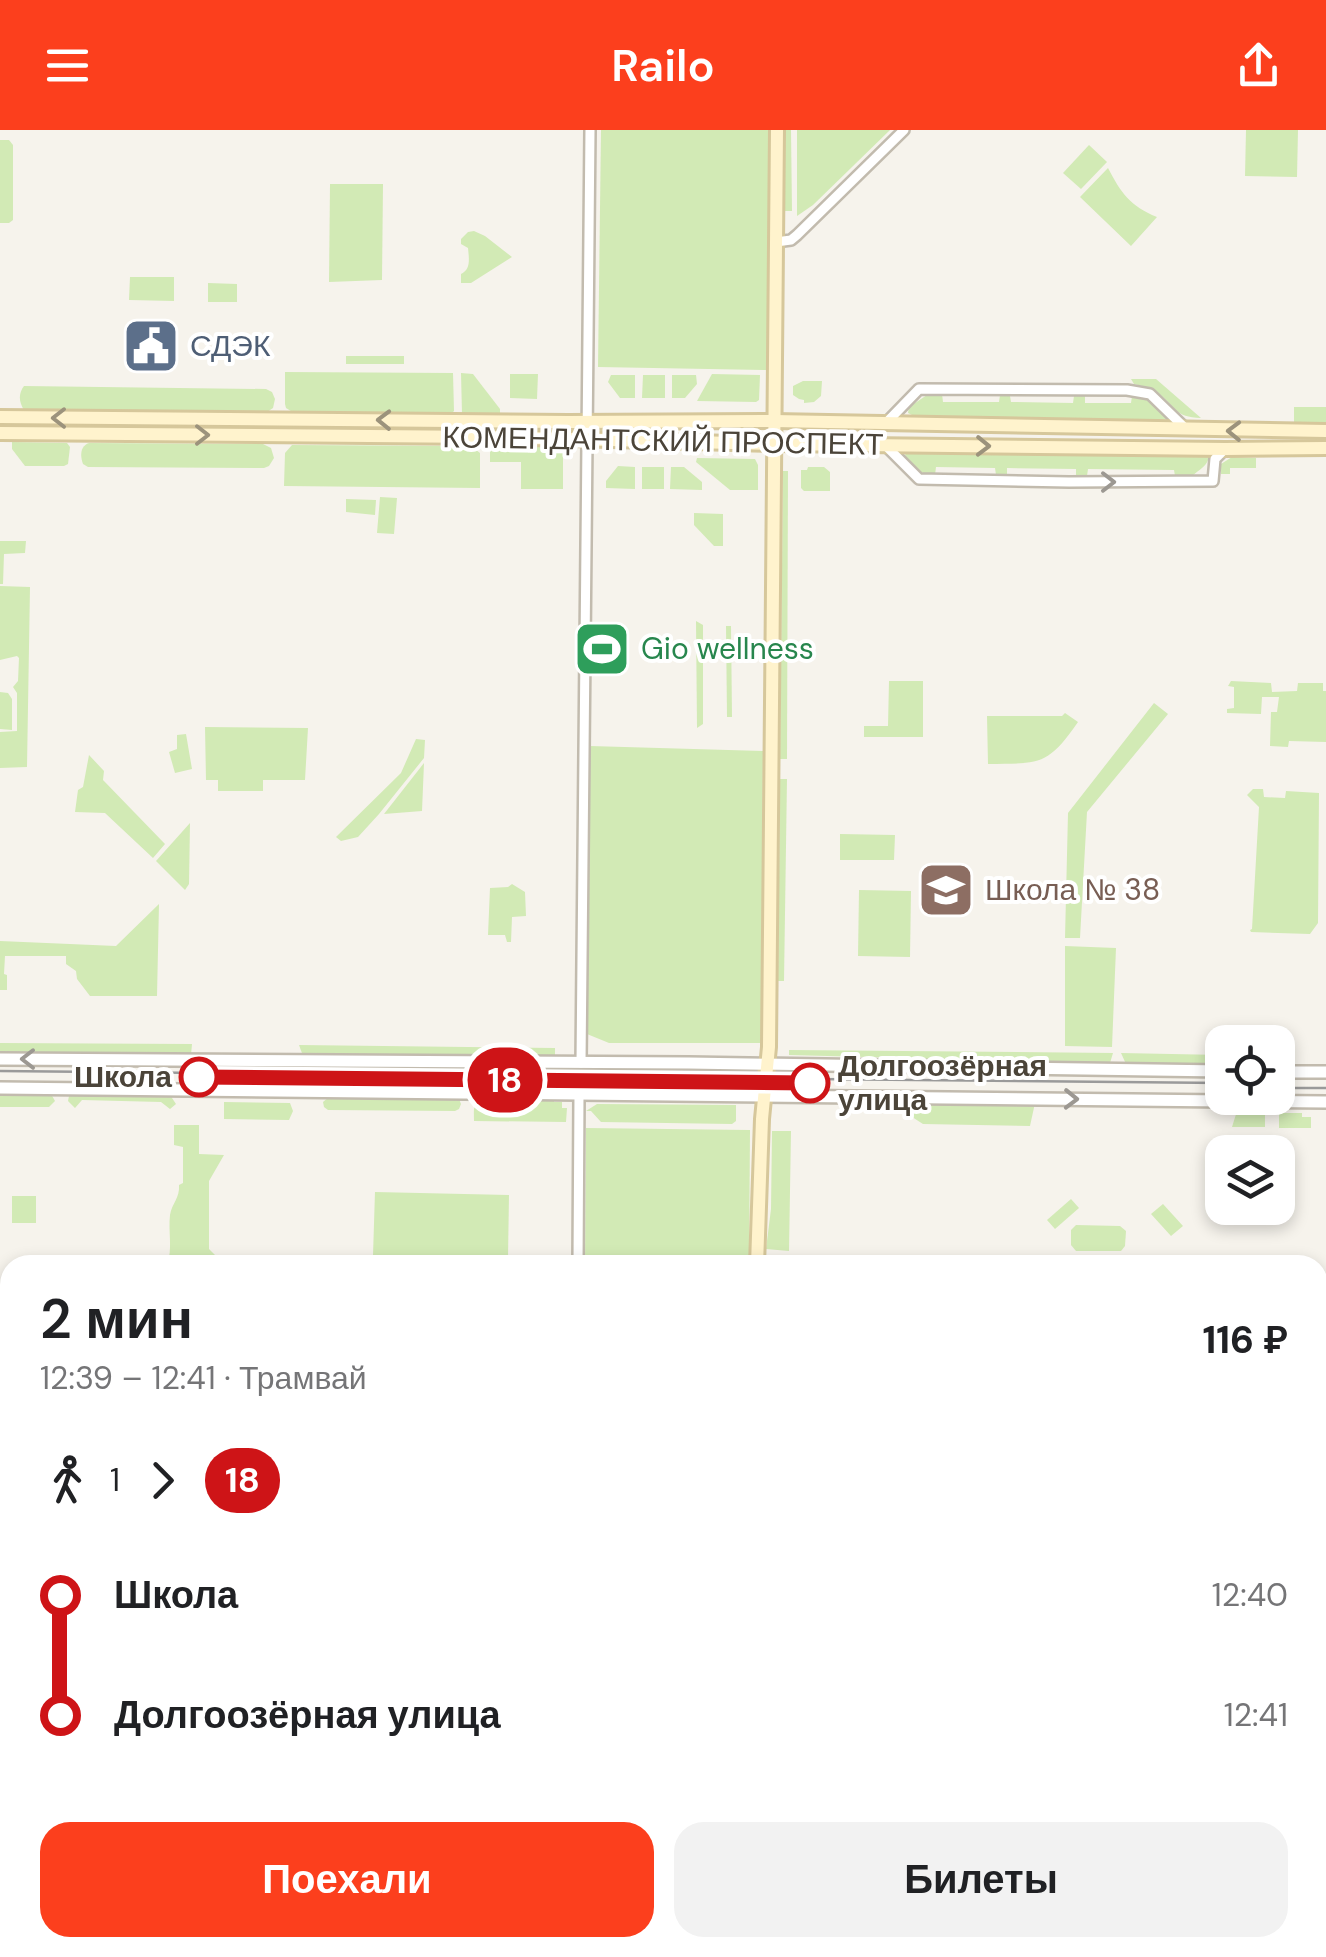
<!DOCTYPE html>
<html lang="ru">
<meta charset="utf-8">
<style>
:root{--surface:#fff;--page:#f2f2f2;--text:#202124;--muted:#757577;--accent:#fc3f1d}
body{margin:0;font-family:"DM Sans",sans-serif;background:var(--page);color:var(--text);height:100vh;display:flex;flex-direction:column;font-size:38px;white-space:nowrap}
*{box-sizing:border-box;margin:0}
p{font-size:32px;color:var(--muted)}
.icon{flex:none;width:55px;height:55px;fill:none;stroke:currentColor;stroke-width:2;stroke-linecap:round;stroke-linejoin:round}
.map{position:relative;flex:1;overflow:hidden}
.details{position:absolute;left:0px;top:1125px;width:1328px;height:702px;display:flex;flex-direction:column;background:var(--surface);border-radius:30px 30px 0 0;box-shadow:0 5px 15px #0003}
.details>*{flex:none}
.badge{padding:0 20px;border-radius:32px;font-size:35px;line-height:65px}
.fabs{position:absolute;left:1205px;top:895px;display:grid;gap:20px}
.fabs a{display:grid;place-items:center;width:90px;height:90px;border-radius:20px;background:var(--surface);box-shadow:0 5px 15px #0003;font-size:50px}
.map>.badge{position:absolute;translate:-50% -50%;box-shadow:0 0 0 5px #fff}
.legs{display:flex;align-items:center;gap:15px;height:110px;padding:0 40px;font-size:32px}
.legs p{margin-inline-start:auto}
.headline{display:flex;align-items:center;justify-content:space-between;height:170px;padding:0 40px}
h1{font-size:55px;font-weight:600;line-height:75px}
.cta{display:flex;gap:20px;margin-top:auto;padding:20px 40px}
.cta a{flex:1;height:115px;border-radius:30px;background:var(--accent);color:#fff;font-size:40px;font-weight:600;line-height:115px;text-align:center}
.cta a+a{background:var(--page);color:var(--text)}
ul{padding:0 40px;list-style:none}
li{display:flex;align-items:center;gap:35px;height:120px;font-size:38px}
li i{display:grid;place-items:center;width:15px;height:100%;margin:0 12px;background:currentColor}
li i::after{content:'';width:25px;height:25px;margin:-12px;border:8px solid;border-radius:50%;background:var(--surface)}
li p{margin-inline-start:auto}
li:first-child i{background:linear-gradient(#0000 50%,currentColor 0)}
li:last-child i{background:linear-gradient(currentColor 50%,#0000 0)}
header{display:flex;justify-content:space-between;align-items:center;height:130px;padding:0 40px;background:var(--accent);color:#fff;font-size:45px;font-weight:600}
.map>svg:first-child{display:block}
.green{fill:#d2eab5}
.water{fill:#a9d4f2}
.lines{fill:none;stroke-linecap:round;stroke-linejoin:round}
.minor-casing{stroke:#c2bbae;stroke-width:14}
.tertiary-casing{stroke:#c2bbae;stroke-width:16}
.secondary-casing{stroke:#d6c79b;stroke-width:18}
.motorway-casing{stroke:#e0a43c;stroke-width:20}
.minor{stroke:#fff;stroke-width:9}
.tertiary{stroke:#fff;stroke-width:11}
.secondary{stroke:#fff3cd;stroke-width:12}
.motorway{stroke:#ffcf6e;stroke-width:15}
.tram{stroke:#9a9a9a;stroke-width:2.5}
.oneway{stroke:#9c937c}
.oneway2{stroke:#9c9892}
.line-1-casing{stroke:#fff;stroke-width:22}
.line-1{stroke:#ce1417;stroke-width:15}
.stop-1-dot{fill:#fff;stroke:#ce1417;stroke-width:5}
.labels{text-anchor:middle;stroke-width:8;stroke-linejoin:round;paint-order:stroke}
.service-label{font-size:30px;fill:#4e5e75;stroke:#fff;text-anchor:start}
.street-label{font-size:30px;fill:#4b4439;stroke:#fff}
.leisure-label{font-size:30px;fill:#27864d;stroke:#fff;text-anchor:start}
.education-label{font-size:30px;fill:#785e54;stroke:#fff;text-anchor:start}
.stop-label{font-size:30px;font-weight:bold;fill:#4b4439;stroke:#fff;text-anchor:start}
</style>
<header><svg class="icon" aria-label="menu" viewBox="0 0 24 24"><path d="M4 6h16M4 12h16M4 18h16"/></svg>Railo<svg class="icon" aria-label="share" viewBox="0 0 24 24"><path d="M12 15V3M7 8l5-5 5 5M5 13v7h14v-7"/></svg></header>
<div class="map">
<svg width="1326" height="1827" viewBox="0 0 1326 1827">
<rect width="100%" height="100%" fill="#f6f3ec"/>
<g class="green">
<polygon points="601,0 769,0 767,240 598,237"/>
<polygon points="784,0 791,0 792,81 785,81"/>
<polygon points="797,0 890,0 813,75 797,86"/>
<polygon points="1246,0 1298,0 1297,47 1245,46"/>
<polygon points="0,10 9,10 13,15 13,90 9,93 0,93"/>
<polygon points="1089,15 1107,32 1081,59 1063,43"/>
<path d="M 1108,38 C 1121,63 1130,76 1157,87 L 1131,116 L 1080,67 Z"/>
<polygon points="330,54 383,54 382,150 329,152"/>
<path d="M 474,101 L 485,106 L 512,127 L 471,153 L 461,153 L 461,144 C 471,139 469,129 468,118 L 461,114 L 461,109 L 468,102 Z"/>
<polygon points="130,147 174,147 174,171 129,170"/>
<polygon points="208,153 237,154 237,172 208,172"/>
<rect x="346" y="226" width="58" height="8"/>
<polygon points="285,242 453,243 454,281 451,284 294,283 286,278 285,274"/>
<polygon points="461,243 473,244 500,279 500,285 462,284"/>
<polygon points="510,244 538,244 537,269 510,268"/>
<polygon points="712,244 760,245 759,270 756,272 697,271"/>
<polygon points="611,245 635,245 635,268 620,268 608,252"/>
<polygon points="643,245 665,245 665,268 642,268"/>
<polygon points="672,245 696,245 697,254 685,268 672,268"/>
<path d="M 1131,249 L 1156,249 L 1201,288 C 1174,287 1177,278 1158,263 C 1151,257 1142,256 1134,254 Z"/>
<polygon points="803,251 822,251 821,266 814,272 804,273 804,270 799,269 793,265 793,256"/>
<path d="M 24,256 L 266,259 L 272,262 L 275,269 L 273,278 L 267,282 L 24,280 C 19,272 18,264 24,256 Z"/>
<path d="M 930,263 L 942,264 L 943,272 L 999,272 L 1000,265 L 1010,266 L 1011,272 L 1073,273 L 1074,266 L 1085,266 L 1085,273 L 1131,273 L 1132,266 C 1149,266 1158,275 1167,289 L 1149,291 L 916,287 L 908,283 L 909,277 Z"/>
<rect x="1294" y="277" width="32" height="15"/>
<polygon points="12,312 67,313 70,317 68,334 64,336 25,336 12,319"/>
<path d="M 89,313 L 263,314 L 271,318 L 274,328 L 269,336 L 264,338 L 88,337 L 83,334 C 80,326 80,316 89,313 Z"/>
<polygon points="292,315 471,316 480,323 480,358 284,356 285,323"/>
<polygon points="496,316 563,317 563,359 521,359 521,332 490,332 490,322"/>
<path d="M 908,321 L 1208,324 C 1211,334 1199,340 1192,346 L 1175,346 L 1174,340 L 1088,339 L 1087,346 L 1076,346 L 1076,339 L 1007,338 L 1007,345 L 996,345 L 995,338 L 936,337 L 935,345 C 922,345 909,338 905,325 Z"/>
<polygon points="1232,327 1256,328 1256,338 1230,338 1230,344 1221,344 1221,334"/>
<polygon points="697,328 755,329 758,335 758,360 730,360 696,332"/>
<polygon points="618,336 635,337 635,359 606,358 606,351"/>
<rect x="642" y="337" width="22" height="22"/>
<polygon points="671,337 684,337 702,352 702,360 670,359"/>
<polygon points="808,337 824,337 830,342 830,361 804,361 801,358 801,340 807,340"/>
<polygon points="783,341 788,341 787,629 780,629"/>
<polygon points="380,367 397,368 394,404 377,403"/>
<polygon points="346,369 376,370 375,385 346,382"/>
<polygon points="694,383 723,384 723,416 714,416 694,395"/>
<polygon points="0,411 26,411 25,423 4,424 3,454 0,454"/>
<polygon points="0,456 30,457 27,637 0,638 0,602 17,601 17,563 13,557 18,551 19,528 17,526 0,530"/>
<polygon points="696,491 703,495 703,594 697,598"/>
<polygon points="726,496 731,496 732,587 727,587"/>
<polygon points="889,551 923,551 923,607 864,607 864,596 888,596"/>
<polygon points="1231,551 1271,553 1272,562 1297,561 1298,553 1323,553 1323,561 1326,561 1326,612 1289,611 1288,617 1270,616 1271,582 1277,582 1279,567 1262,567 1261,584 1227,583 1227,579 1234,578 1234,557 1228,556"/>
<polygon points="0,562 8,563 12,569 12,600 0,599"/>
<polygon points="1154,573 1168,584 1087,682 1080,808 1065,808 1068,683"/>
<path d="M 1065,583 L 1078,592 C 1047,637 1039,633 988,634 L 987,586 L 1062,586 Z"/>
<polygon points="205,597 308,598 305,650 263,650 263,661 218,661 218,650 206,650"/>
<polygon points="186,604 192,639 175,643 169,622 177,619 177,605"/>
<polygon points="416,609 425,610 424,628 379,684 358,707 341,711 336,707 401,643"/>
<polygon points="590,616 763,621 761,913 609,913 587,904"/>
<polygon points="89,625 104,641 103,650 165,714 153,728 105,683 75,682 78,660 83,657"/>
<polygon points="424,633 422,681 384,684"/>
<polygon points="780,649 787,649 784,851 778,851"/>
<polygon points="1253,659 1263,659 1264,667 1285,668 1286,661 1319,663 1318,793 1310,804 1251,802 1250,800 1252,799 1259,677 1247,665"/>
<polygon points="190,693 189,754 185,760 156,731"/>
<polygon points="840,704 895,705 894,730 840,730"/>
<polygon points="512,754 525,762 526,786 512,787 511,812 507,812 505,805 488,805 490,758 508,757"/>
<polygon points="859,760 911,761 910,827 858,826"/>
<polygon points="159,774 157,866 90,866 77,849 76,841 66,834 66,826 5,826 4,844 7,845 7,860 0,860 0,811 116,816"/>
<polygon points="1065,816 1116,818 1112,917 1065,916"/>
<polygon points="0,913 192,914 191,925 0,923"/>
<polygon points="299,915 555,918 555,928 303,926"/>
<polygon points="789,920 1113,923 1110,933 930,932 904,928 789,925"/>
<polygon points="1121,923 1222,925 1222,935 1126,934"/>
<polygon points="0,964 51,964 55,971 49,977 0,977"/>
<polygon points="74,964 170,965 176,974 170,979 161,972 82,970 75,978 68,971 69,966"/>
<polygon points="329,967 454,968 459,969 461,974 459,979 455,981 328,980 324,977 323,972"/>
<path d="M 483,968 L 554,969 L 554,972 L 562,972 L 562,978 L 567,978 L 566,992 L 474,991 C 474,982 472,971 483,968 Z"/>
<polygon points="224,972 290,973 293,981 289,990 224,989"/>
<polygon points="927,972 1035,973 1030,996 923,994 895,976 895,975"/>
<polygon points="597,974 736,975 736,991 732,994 601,992 591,981 586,981"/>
<polygon points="1237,981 1261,981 1261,983 1265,984 1265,997 1232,997"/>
<polygon points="1279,983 1302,983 1302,987 1311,987 1311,998 1279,998"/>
<path d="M 174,995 L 199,995 L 199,1024 L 224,1025 L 209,1051 L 209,1119 L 225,1135 L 167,1135 C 173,1119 168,1102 170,1085 C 172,1073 180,1068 179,1055 L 183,1053 L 183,1017 L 174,1015 Z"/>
<polygon points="586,998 750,1000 749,1135 585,1135"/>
<polygon points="772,1001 791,1001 789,1121 766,1119 771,1079"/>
<polygon points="375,1062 509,1065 508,1127 373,1125"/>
<rect x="12" y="1066" width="24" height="27"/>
<polygon points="1071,1069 1079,1078 1055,1099 1047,1090"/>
<polygon points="1163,1074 1183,1096 1171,1106 1151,1084"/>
<polygon points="1076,1095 1120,1096 1126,1101 1125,1116 1121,1121 1076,1121 1071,1115 1071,1100"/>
<rect x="0" y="1225" width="10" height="43"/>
<rect x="0" y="1575" width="10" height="42"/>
<polygon points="10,1670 10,1715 0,1715 0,1671"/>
</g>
<polygon class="water" points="0,1617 10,1617 10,1670 0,1671"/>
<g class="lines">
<g class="minor-casing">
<g id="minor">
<polyline points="776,112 791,110 797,105 904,0"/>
<polyline points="885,294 919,259 1127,260 1150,264 1185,298"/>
<polyline points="885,315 919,349 1069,352 1213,351 1215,329 1225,319"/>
<polyline points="581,933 590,0"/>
<polyline points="578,1135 579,964"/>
<polyline points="1318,1467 1326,1459"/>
</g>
</g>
<g class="tertiary-casing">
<g id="tertiary">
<polyline points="0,929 689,933 1222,941"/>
<polyline points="1278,942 1326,942"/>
<polyline points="0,958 1326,972"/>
<polyline points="0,1567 10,1567"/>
</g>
</g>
<g class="secondary-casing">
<g id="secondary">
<polyline points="0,287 568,292 774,291 1326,301"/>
<polyline points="0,303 485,307 774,314 1225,319 1326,318"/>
<polyline points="757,1135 762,989 769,917 777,0"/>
<polyline points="1318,1416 1326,1407"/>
<polyline points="1318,1439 1326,1431"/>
<polyline points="1318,1768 1326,1771"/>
<polyline points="739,1827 739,1818"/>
<polyline points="754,1827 754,1818"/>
</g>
</g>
<g class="motorway-casing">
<g id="motorway">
<polyline points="0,1801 10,1801"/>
<polyline points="1027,1818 1073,1827"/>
</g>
</g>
<use href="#minor" class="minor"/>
<use href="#tertiary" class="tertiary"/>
<use href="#secondary" class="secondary"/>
<use href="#motorway" class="motorway"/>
<g class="tram">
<polyline points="0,941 1222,953"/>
<polyline points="1278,958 1326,958"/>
</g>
</g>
<defs><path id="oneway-chevron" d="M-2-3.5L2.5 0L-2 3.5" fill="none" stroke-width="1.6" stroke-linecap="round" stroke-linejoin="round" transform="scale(2.5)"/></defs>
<g class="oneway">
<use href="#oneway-chevron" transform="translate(59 288) rotate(-180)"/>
<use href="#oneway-chevron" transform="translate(384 290) rotate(-179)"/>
<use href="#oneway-chevron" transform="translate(1234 301) rotate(-179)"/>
<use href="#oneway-chevron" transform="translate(202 305)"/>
<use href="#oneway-chevron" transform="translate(983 316) rotate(1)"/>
</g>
<g class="oneway2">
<use href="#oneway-chevron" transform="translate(1108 352)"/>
<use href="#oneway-chevron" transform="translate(28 929) rotate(-180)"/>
<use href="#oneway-chevron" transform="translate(1071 969) rotate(1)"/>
</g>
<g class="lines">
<g class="line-1-casing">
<polyline id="line-1" points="199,947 810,953"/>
</g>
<use href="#line-1" class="line-1"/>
</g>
<defs>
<g id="civic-square" transform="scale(2.875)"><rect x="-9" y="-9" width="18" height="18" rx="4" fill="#5c6f8a" stroke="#fff"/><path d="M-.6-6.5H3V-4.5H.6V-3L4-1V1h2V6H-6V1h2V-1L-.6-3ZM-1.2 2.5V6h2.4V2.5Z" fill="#fff"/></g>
<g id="stadium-square" transform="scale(2.875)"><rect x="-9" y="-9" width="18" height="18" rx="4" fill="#2e9e5b" stroke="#fff"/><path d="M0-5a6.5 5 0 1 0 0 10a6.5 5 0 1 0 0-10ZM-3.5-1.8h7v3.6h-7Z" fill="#fff"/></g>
<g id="school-square" transform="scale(2.875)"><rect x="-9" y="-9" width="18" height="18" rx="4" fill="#8d6e63" stroke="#fff"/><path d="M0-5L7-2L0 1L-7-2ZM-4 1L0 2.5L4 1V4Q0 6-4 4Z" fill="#fff"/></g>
</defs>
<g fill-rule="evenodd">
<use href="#civic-square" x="151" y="216"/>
<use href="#stadium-square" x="602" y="519"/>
<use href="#school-square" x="946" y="760"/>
</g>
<g class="stop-1-dot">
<circle cx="199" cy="947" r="18"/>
<circle cx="810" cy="953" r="18"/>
</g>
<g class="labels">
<g class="service-label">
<text x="190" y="226">СДЭК</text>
</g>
<g class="street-label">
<text transform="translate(663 311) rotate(1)" y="10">КОМЕНДАНТСКИЙ ПРОСПЕКТ</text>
</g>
<g class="leisure-label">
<text x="641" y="529">Gio wellness</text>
</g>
<g class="education-label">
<text x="985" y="770">Школа № 38</text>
</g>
<g class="stop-label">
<text x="838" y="946">Долгоозёрная<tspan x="838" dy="34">улица</tspan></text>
<text x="172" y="957" text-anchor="end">Школа</text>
</g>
</g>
</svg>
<div class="fabs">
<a><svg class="icon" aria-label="locate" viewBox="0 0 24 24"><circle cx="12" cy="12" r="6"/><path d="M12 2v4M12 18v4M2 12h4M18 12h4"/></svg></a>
<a><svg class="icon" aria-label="layers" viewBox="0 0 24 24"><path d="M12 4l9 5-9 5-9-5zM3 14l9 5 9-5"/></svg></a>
</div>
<b class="badge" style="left:505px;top:950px;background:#ce1417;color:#fff">18</b>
<section class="details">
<div class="headline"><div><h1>2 мин</h1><p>12:39 – 12:41 · Трамвай</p></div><b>116 ₽</b></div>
<div class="legs"><svg class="icon" aria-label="walk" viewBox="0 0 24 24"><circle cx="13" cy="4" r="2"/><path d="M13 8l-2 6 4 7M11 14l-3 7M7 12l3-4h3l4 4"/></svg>1<svg class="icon" aria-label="forward" viewBox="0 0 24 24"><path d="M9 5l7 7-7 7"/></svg><b class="badge" style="background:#ce1417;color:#fff">18</b></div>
<ul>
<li><i style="color:#ce1417"></i><b>Школа</b><p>12:40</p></li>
<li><i style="color:#ce1417"></i><b>Долгоозёрная улица</b><p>12:41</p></li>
</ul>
<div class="cta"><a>Поехали</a><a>Билеты</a></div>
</section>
</div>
